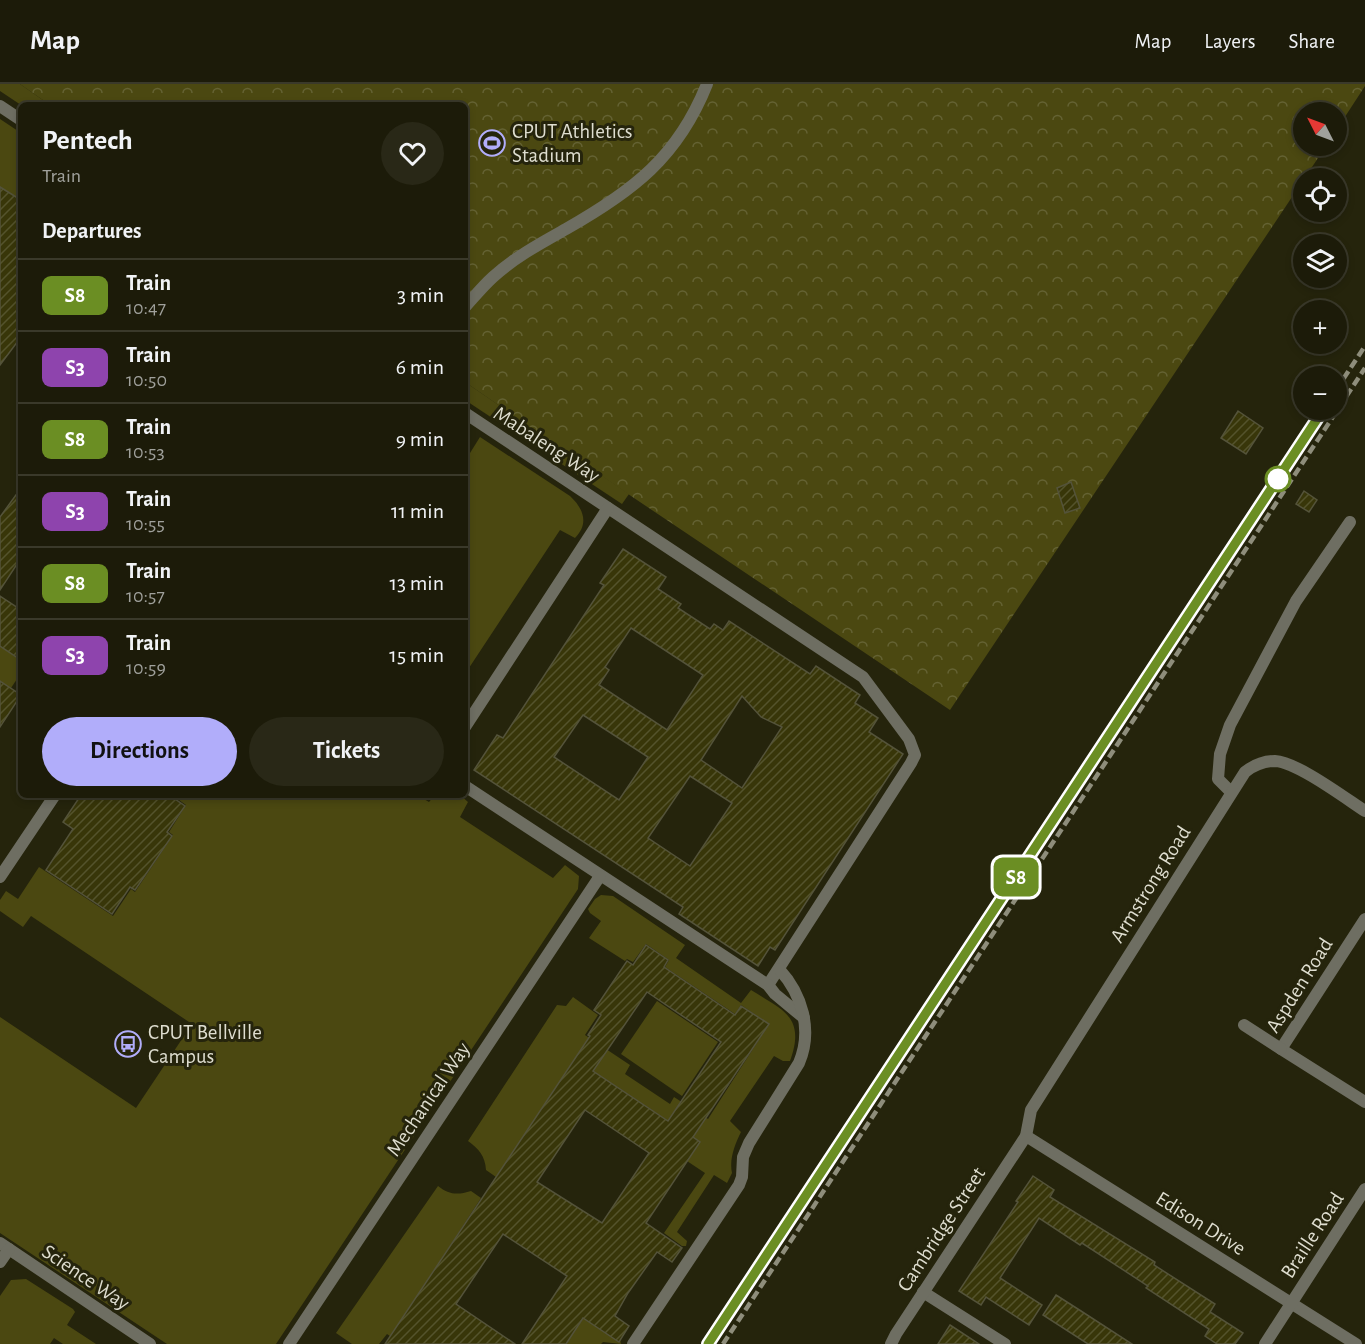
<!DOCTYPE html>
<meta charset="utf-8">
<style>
:root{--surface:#1c1b09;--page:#292817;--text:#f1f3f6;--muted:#a0a19c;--line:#3a392a;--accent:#b1adfa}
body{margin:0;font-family:"Alegreya Sans",sans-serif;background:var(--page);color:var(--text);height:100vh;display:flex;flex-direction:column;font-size:22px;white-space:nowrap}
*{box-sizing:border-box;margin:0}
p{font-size:20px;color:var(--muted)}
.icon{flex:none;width:33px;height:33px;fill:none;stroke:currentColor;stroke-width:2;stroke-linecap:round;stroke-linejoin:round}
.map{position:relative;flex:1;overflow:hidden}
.side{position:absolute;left:18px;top:18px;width:450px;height:696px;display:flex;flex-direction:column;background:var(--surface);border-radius:9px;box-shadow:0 3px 9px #0003,0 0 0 2px var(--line)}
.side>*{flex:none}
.badge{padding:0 12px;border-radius:9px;font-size:21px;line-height:39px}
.needle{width:39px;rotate:312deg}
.controls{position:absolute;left:1293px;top:18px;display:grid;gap:12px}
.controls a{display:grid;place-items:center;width:54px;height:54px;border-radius:50%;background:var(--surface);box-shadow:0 3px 9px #0003,0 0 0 2px var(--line);font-size:30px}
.map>.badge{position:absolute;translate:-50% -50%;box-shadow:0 0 0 3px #fff}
h2{padding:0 24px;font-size:22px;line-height:54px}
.round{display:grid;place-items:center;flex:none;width:63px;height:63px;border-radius:32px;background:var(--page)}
.summary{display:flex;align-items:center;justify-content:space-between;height:102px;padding:0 24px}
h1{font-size:28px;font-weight:700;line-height:45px}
.action{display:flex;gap:12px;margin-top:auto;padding:12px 24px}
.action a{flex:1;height:69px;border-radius:36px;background:var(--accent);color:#111;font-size:24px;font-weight:700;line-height:69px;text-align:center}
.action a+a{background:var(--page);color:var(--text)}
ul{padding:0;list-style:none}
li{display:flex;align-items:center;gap:18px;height:72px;padding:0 24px;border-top:2px solid var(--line)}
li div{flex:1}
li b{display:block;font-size:22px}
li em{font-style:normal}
li .badge{min-width:66px;font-weight:700;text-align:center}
header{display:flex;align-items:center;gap:36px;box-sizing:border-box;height:84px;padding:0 30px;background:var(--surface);border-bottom:2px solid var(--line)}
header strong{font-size:28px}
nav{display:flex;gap:33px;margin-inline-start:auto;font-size:21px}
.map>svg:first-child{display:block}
.green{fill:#4b4811}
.park{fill:url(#park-crowns)}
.building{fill:url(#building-hatch);stroke:#54533a;stroke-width:1.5;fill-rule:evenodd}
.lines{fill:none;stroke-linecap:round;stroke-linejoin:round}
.service{stroke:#6e6e62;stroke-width:12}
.minor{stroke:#6e6e62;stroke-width:12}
.rail{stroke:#8e8d7b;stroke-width:4.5;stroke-dasharray:9 4.5;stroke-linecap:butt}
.line-casing{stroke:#fff;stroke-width:14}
.line{stroke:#6b8e23;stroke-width:9}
.stop-dot{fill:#fff;stroke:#6b8e23;stroke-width:3}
.labels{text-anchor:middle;stroke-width:6;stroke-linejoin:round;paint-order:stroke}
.poi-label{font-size:21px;fill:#deddcf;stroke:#25240c;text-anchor:start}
.street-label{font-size:21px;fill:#deddcf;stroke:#25240c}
</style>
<header>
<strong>Map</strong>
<nav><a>Map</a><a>Layers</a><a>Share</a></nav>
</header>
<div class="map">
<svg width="1365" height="1260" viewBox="0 0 1365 1260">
<defs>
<pattern id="park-crowns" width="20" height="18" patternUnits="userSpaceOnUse" patternTransform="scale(1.5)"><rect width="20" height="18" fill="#4b4811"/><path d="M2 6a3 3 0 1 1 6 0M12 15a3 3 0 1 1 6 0" fill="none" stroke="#646233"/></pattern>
<pattern id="building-hatch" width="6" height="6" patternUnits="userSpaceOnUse" patternTransform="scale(1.5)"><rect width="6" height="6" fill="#383609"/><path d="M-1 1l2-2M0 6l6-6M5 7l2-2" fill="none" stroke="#54532c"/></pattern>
</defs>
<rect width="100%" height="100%" fill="#25240c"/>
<g class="green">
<polygon points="0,0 20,0 50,21 21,21 0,7"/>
<polygon points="0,35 21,49 21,116 0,103"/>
<polygon points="465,298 629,410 622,420 465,316"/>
<path d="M 480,353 L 570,412 C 584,425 589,440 575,454 L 560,446 L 465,590 L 465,377 Z"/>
<polygon points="0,562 21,576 21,589 11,604 0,597"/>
<polygon points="172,711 417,711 429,718 435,711 460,711 468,718 460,733 553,794 565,781 579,792 578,805 276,1260 167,1260 0,1149 0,933 136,1024 192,940 31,832 23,843 0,827 0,816 6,807 18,815 39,783 113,832 131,805 135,808 173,751 169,748 186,721"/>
<path d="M 601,811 L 613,812 L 685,861 L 676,874 L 741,919 L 751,906 C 783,926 806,933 790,977 L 783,977 L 774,972 L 730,1037 L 741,1048 C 735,1060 729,1075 732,1089 L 727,1099 L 714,1091 L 677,1148 L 687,1157 L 686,1162 L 682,1162 L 664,1149 L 705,1089 L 687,1077 L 670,1038 L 575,975 L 496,1093 L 486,1086 C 485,1072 479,1065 468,1057 L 557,921 L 566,922 L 573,913 L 598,931 L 585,951 L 630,981 L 625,990 L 670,1020 L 674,1013 L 708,1035 L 769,940 L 741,921 L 735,930 L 665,883 L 669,876 L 646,860 L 633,878 L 627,875 L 625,877 L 589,854 L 601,837 L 590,829 L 588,825 L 595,815 Z"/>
<polygon points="657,917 718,958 682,1012 621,970"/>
<path d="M 438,1102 C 449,1111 458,1111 471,1107 L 481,1114 L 405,1231 L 402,1260 L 387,1250 L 379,1260 L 352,1260 L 336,1249 Z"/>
<polygon points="26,1195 73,1225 75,1228 67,1241 96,1260 63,1260 54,1254 50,1260 0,1260 0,1212 11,1196"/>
<polygon points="598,1212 619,1226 615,1232 621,1260 603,1258 601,1260 566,1260"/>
</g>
<polygon class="park" points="20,0 1365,0 1365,2 1337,45 1336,28 1304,28 1304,62 1326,62 950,626 634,414 465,298 465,21 50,21"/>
<g class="building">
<polygon points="0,103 21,116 21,253 0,281"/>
<polygon points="1238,327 1263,344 1246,370 1221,354"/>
<polygon points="1071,398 1080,424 1065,429 1057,404"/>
<polygon points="21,404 21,474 0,506 0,433"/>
<polygon points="1304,407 1317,416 1309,428 1296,420"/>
<path d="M 623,465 L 666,493 L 658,505 L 681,520 L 678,524 L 710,545 L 714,540 L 723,546 L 729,537 L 810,590 L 816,582 L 860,611 L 855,619 L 878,634 L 869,648 L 903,670 L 775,866 L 770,863 L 758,882 L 679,830 L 683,823 L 474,686 L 497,651 L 503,654 L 604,501 L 600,499 ZM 631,544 L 703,591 L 667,646 L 599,601 L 609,586 L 605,583 ZM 742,612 L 761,633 L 782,643 L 742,704 L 701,676 ZM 583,631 L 648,673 L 619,716 L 554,673 ZM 690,692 L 732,719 L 690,782 L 648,754 Z"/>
<polygon points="0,512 21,526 21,576 0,562"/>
<polygon points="0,597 21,611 0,643"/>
<polygon points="81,711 169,711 185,722 167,748 172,752 135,806 130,803 112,830 46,786 73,745 63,738"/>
<path d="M 646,861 L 668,876 L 664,883 L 735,931 L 741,922 L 769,940 L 693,1053 L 700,1058 L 646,1139 L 682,1164 L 672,1178 L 657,1168 L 628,1209 L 615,1232 L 629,1242 L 619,1258 L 583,1234 L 566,1260 L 522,1260 L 567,1192 L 503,1150 L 456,1220 L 515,1260 L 385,1260 L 590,952 L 588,951 L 601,931 L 594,926 L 627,877 L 633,881 ZM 647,908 L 721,958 L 668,1037 L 593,987 ZM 585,1026 L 649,1069 L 602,1139 L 537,1098 Z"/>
<polygon points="1033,1092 1054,1106 1050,1113 1155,1178 1154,1181 1215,1220 1210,1228 1243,1249 1235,1260 1217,1260 1205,1252 1209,1245 1146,1204 1148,1202 1082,1159 1080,1161 1039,1134 1000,1194 1042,1221 1029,1241 986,1213 981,1221 959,1207 1018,1118 1016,1117"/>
<polygon points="1056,1211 1081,1227 1132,1260 1088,1260 1043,1231"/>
<polygon points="950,1241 979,1260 938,1260"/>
</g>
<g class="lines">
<g class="service">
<polyline points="0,22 21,36"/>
<polyline points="465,329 863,593 909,655 915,671 911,679 768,901"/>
<polyline points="465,643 608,424"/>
<polyline points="465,702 768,901 775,910 804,934"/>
<polyline points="1231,708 1218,695 1220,670 1230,641 1296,517 1350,438"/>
<polyline points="0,793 55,711"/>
<polyline points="0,1159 150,1260"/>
<polyline points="0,1178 9,1165"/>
<polyline points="289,1260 600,792"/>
<path d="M 633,1260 L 739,1101 L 742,1093 L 743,1073 L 749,1059 L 799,979 C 813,946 802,910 779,885"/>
</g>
<g class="minor">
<path d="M 465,223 C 474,213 483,202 493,193 C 515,173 541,159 566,145 C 633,107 678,73 707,0"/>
<polyline points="1365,835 1281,965 1365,1018"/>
<polyline points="1244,941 1281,965"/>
<polyline points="1026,1052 1356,1260"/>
<polyline points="923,1208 1005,1260"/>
<path d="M 891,1260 L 896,1250 L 1026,1052 L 1031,1026 L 1245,688 C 1254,681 1264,677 1275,677 C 1297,678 1345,714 1365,727"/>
<polyline points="1265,1260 1365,1105"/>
</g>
<g class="rail">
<polyline points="1336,306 1365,262"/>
<path d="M 708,1260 C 911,947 1119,637 1324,326"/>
<polyline points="723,1260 1365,284"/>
</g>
</g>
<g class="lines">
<g class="line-casing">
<path id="line" d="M 708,1260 C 912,947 1119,638 1323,326"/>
</g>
<use href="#line" class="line"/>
</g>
<defs>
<g id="stadium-ring" transform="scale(1.35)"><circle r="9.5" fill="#25240c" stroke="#b1adfa" stroke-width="1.5"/><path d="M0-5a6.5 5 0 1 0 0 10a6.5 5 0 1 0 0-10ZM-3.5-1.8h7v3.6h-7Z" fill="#b1adfa"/></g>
<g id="bus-ring" transform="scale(1.35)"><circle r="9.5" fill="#25240c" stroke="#b1adfa" stroke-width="1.5"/><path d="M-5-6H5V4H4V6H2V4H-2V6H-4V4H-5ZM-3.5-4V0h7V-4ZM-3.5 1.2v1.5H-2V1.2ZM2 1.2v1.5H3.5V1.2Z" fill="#b1adfa"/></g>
</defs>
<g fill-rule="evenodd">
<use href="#stadium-ring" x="492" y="59"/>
<use href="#bus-ring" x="128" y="960"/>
</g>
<circle class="stop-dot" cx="1278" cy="395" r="12"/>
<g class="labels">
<g class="poi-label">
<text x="512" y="54">CPUT Athletics<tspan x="512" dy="24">Stadium</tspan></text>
<text x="148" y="955">CPUT Bellville<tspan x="148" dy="24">Campus</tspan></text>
</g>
<g class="street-label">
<text transform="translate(547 360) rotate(33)" y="7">Mabaleng Way</text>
<text transform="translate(1150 800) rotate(-58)" y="7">Armstrong Road</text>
<text transform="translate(1299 901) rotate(-58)" y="7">Aspden Road</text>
<text transform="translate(428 1015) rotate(-56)" y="7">Mechanical Way</text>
<text transform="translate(1201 1139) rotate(32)" y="7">Edison Drive</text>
<text transform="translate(941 1145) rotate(-57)" y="7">Cambridge Street</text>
<text transform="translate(1312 1151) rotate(-57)" y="7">Braille Road</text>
<text transform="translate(86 1193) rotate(34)" y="7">Science Way</text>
</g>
</g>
</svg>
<div class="controls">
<a><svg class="needle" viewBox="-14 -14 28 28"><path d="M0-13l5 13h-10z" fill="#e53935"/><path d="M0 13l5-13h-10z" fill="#a0a19c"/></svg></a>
<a><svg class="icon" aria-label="locate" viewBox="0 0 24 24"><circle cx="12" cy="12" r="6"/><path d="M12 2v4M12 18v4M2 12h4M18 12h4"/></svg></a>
<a><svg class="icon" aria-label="layers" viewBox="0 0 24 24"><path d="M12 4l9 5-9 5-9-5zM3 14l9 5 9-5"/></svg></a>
<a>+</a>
<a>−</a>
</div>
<b class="badge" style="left:1016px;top:793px;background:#6b8e23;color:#fff">S8</b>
<section class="side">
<div class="summary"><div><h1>Pentech</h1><p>Train</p></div><a class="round"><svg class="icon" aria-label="heart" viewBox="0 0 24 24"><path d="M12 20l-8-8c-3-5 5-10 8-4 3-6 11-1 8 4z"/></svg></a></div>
<h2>Departures</h2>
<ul>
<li><span class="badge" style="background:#6b8e23;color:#fff">S8</span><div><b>Train</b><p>10:47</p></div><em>3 min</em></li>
<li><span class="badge" style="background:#8e44ad;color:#fff">S3</span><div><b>Train</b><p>10:50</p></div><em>6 min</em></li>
<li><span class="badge" style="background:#6b8e23;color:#fff">S8</span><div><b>Train</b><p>10:53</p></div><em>9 min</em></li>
<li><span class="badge" style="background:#8e44ad;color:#fff">S3</span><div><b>Train</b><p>10:55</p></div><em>11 min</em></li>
<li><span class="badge" style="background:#6b8e23;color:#fff">S8</span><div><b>Train</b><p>10:57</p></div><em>13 min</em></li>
<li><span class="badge" style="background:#8e44ad;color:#fff">S3</span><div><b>Train</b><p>10:59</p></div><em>15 min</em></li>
</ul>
<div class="action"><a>Directions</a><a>Tickets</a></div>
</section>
</div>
